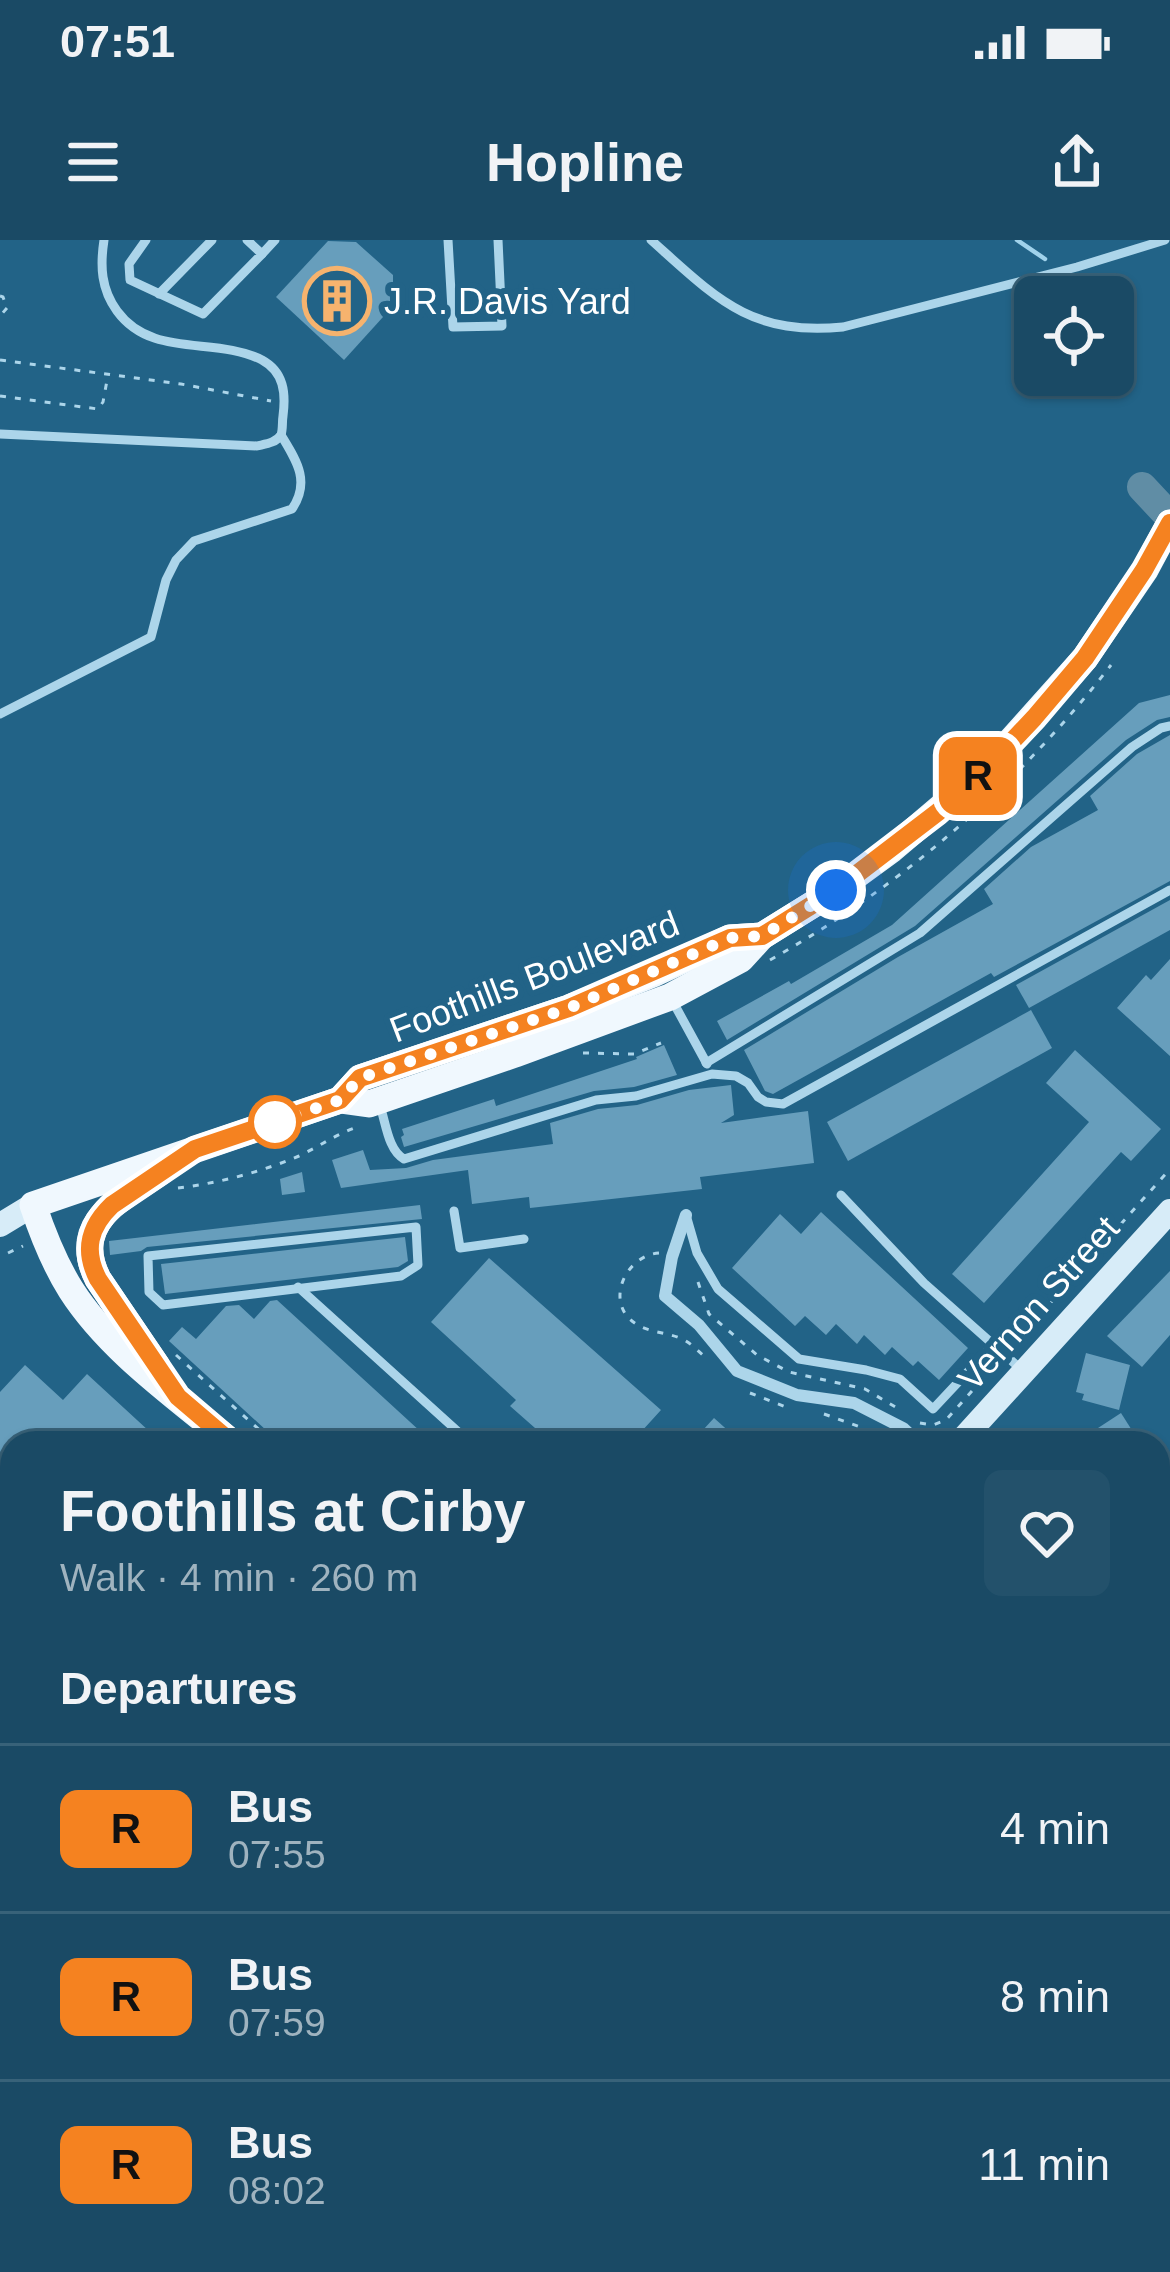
<!DOCTYPE html>
<meta charset="utf-8">
<style>
:root{--surface:#1a4a65;--page:#23516b;--text:#f1f3f6;--muted:#9fb3bf;--line:#386279}
body{margin:0;font-family:Helvetica,sans-serif;background:var(--page);color:var(--text);height:100vh;display:flex;flex-direction:column;font-size:45px;white-space:nowrap}
*{box-sizing:border-box;margin:0}
p{font-size:39px;color:var(--muted)}
.icon{flex:none;width:66px;height:66px;fill:none;stroke:currentColor;stroke-width:2;stroke-linecap:round;stroke-linejoin:round}
.map{position:relative;flex:1;overflow:hidden}
.details{position:absolute;left:0px;top:1191px;width:1170px;height:843px;display:flex;flex-direction:column;background:var(--surface);border-radius:36px 36px 0 0;box-shadow:0 3px 9px #0004,0 0 0 3px var(--line)}
.details>*{flex:none}
.badge{padding:0 24px;border-radius:18px;font-size:42px;line-height:78px}
.controls{position:absolute;left:1014px;top:36px;display:grid;gap:24px}
.controls a{display:grid;place-items:center;width:120px;height:120px;border-radius:18px;background:var(--surface);box-shadow:0 3px 9px #0004,0 0 0 3px var(--line);font-size:60px}
.you{position:absolute;width:60px;height:60px;margin:-30px;border:9px solid #fff;border-radius:50%;background:#1a73e8;box-shadow:0 0 0 18px #1a73e833}
.map>.badge{position:absolute;translate:-50% -50%;box-shadow:0 0 0 6px #fff}
h2{padding:0 60px;font-size:45px;line-height:108px}
.round{display:grid;place-items:center;flex:none;width:126px;height:126px;border-radius:18px;background:var(--page)}
.head{display:flex;align-items:center;justify-content:space-between;height:204px;padding:0 60px}
h1{font-size:57px;font-weight:800;line-height:90px}
ul{padding:0;list-style:none}
li{display:flex;align-items:center;gap:36px;height:168px;padding:0 60px;border-top:3px solid var(--line)}
li div{flex:1}
li b{display:block;font-size:45px}
li em{font-style:normal}
li .badge{min-width:132px;font-weight:700;text-align:center}
.status{display:flex;justify-content:space-between;align-items:center;height:84px;padding:0 60px;background:var(--surface);direction:ltr}
.status svg{height:33px;fill:currentColor}
header{display:flex;justify-content:space-between;align-items:center;height:156px;padding:0 60px;background:var(--surface);font-size:54px;font-weight:800}
.map>svg:first-child{display:block}
.lines{fill:none;stroke-linecap:round;stroke-linejoin:round}
.stream{stroke:#a0d2eb;stroke-width:4.5}
.river{stroke:#608da5;stroke-width:30}
.building{fill:#679ebc}
.path{stroke:#acd5ea;stroke-width:3;stroke-dasharray:6 9;stroke-linecap:butt}
.lane{stroke:#acd5ea;stroke-width:9}
.street{stroke:#acd5ea;stroke-width:12}
.secondary{stroke:#d7ecf8;stroke-width:24}
.primary{stroke:#f0f8fe;stroke-width:27}
.line-casing{stroke:#fff;stroke-width:27}
.line{stroke:#f58220;stroke-width:18}
.walk{stroke:#fff;stroke-width:12;stroke-dasharray:0 21.6}
.stop-dot{fill:#fff;stroke:#f58220;stroke-width:6}
.labels{text-anchor:middle;stroke-width:12;stroke-linejoin:round;paint-order:stroke}
.poi-label{font-size:36px;fill:#fff;stroke:#226387;text-anchor:start}
.street-label{font-size:36px;fill:#fff;stroke:#226387}
</style>
<div class="status"><b>07:51</b><svg viewBox="0 0 49 12"><path d="M0 12V9h3v3zM5 12V6h3v6zM10 12V3h3v9zM15 12V0h3v12zM26 1h20v11H26zM47 4h2v5h-2z"/></svg></div>
<header><svg class="icon" aria-label="menu" viewBox="0 0 24 24"><path d="M4 6h16M4 12h16M4 18h16"/></svg>Hopline<svg class="icon" aria-label="share" viewBox="0 0 24 24"><path d="M12 15V3M7 8l5-5 5 5M5 13v7h14v-7"/></svg></header>
<div class="map">
<svg width="1170" height="2032" viewBox="0 0 1170 2032">
<rect width="100%" height="100%" fill="#226387"/>
<g class="lines">
<polyline class="stream" points="1017,0 1045,19"/>
<polyline class="river" points="1142,247 1170,277"/>
</g>
<g class="building">
<polygon points="328,1 356,2 393,35 393,66 344,120 276,57"/>
<polygon points="1170,455 1170,477 1157,480 1126,500 915,686 727,800 717,781 789,741 791,744 892,685 1139,463"/>
<polygon points="1170,495 1170,641 994,737 991,733 773,854 765,851 744,810 898,717 993,664 984,649 1031,607 1098,570 1090,556 1137,514"/>
<polygon points="1170,660 1170,690 1029,768 1016,745"/>
<polygon points="1170,719 1170,816 1117,768 1146,735 1151,740"/>
<polygon points="1031,770 1052,808 848,921 827,882"/>
<polygon points="664,805 677,835 634,847 594,851 404,907 401,897 404,895 402,889 494,859 496,866 637,819 636,817"/>
<polygon points="1075,810 1161,889 1131,921 1121,912 984,1063 952,1034 1089,882 1046,843"/>
<polygon points="731,845 734,875 721,883 808,871 814,923 700,937 702,949 530,968 529,957 472,964 468,930 341,948 332,920 363,910 370,930 406,928 433,920 553,904 550,883 598,869 637,865 689,850"/>
<polygon points="302,932 305,952 282,955 280,939"/>
<polygon points="420,965 422,979 147,1007 141,1011 110,1015 109,1001"/>
<polygon points="821,972 968,1108 939,1140 918,1121 913,1126 892,1107 885,1115 864,1095 857,1104 836,1084 826,1095 805,1076 795,1086 732,1028 780,974 801,994"/>
<polygon points="405,997 408,1021 398,1027 165,1054 161,1024"/>
<polygon points="489,1018 661,1170 631,1203 552,1203 510,1166 516,1160 431,1082"/>
<polygon points="1170,1031 1170,1095 1142,1127 1107,1096"/>
<polygon points="277,1060 433,1203 280,1203 169,1101 182,1087 196,1099 226,1066 239,1065 254,1079 270,1061"/>
<polygon points="1086,1113 1130,1125 1119,1170 1082,1160 1084,1154 1076,1152"/>
<polygon points="25,1125 63,1160 87,1134 162,1203 12,1203 12,1233 0,1246 0,1152"/>
<polygon points="1121,1173 1140,1203 1075,1203"/>
<polygon points="714,1178 742,1203 691,1203"/>
<polygon points="1158,1214 1170,1225 1170,1283 1158,1272"/>
<polygon points="1158,1310 1170,1321 1170,1381 1158,1370"/>
<polygon points="1170,1498 1170,1548 1158,1562 1158,1512"/>
<polygon points="0,1502 12,1513 12,1573 0,1586"/>
<polygon points="1170,1642 1170,1709 1158,1722 1158,1655"/>
<polygon points="12,1665 12,1738 0,1751 0,1678"/>
</g>
<g class="lines">
<g class="path">
<polyline points="0,56 3,57 7,68 0,76"/>
<polyline points="0,120 181,144 271,161"/>
<polyline points="0,156 98,169 103,162 108,135"/>
<path d="M 770,720 C 903,645 1018,545 1111,425"/>
<polyline points="583,813 634,814 661,803"/>
<path d="M 178,948 C 219,943 261,932 299,916 C 320,906 338,893 360,886"/>
<polyline points="8,1013 23,1006"/>
<path d="M 659,1013 C 626,1015 603,1063 636,1084 C 650,1093 667,1092 682,1099 C 691,1103 698,1111 705,1117"/>
<polyline points="698,1042 709,1074 757,1115 789,1132 865,1149 897,1168"/>
<polyline points="1011,1107 1170,929"/>
<polyline points="176,1115 274,1203"/>
<polyline points="750,1153 786,1167"/>
<polyline points="824,1174 863,1188 888,1203"/>
<polyline points="920,1183 933,1185 946,1180 997,1123"/>
</g>
<g class="lane">
<polyline points="146,0 129,24 130,40 203,74 262,14 247,0"/>
<polyline points="448,0 453,87 502,86 498,0"/>
<path d="M 651,0 C 716,58 750,96 843,87 L 1077,27 L 1165,0"/>
<polyline points="262,14 275,0"/>
<polyline points="159,54 212,0"/>
<path d="M 0,194 L 257,206 C 265,204 276,203 281,195 C 283,189 282,182 283,176 C 286,153 284,132 262,120 C 215,96 152,119 117,71 C 101,49 100,26 104,0"/>
<path d="M 0,474 L 151,397 L 166,340 L 176,320 L 194,301 L 292,269 C 311,241 296,220 281,195"/>
<polyline points="672,760 707,824"/>
<polyline points="706,823 920,693 1132,507 1161,488 1170,486"/>
<path d="M 380,866 C 386,883 388,910 404,919 L 596,860 L 636,856 L 712,834 L 736,836 L 748,843 L 758,857 L 766,862 L 783,864 L 1170,650"/>
<polyline points="841,955 924,1043 1022,1130"/>
<polyline points="454,971 460,1008 524,999"/>
<polyline points="686,975 697,1013 718,1049 799,1119 866,1130 900,1139 933,1169 993,1105"/>
<polygon points="416,987 418,1025 401,1036 163,1065 149,1052 148,1016"/>
<polyline points="298,1047 465,1198 461,1203"/>
<polyline points="0,1626 12,1612"/>
<polyline points="0,1984 12,1995"/>
<polyline points="42,2022 54,2032"/>
</g>
<g class="street">
<polyline points="686,975 672,1017 665,1056 699,1085 737,1131 797,1155 854,1163 903,1188 919,1203"/>
<polyline points="0,1456 12,1466"/>
<polyline points="1158,1609 1170,1596"/>
<polyline points="0,1791 12,1801"/>
<polyline points="10,1905 12,1902"/>
</g>
<g class="secondary">
<polyline points="0,985 33,965"/>
<polyline points="959,1203 1170,971"/>
<polyline points="220,2032 229,2022"/>
</g>
<g class="primary">
<polyline points="340,860 360,838 569,768 653,734 730,698 762,696"/>
<path d="M 157,1126 L 98,1039 C 69,981 122,959 162,931"/>
<path d="M 232,1203 C 177,1157 110,1111 71,1050 C 54,1023 43,995 33,965 L 340,860 L 369,864 L 515,814 L 670,757 L 741,719 L 762,696 L 836,650 L 892,609 L 984,531 L 1085,418 L 1145,330 L 1170,283"/>
<polyline points="1158,2012 1170,2023"/>
</g>
</g>
<g class="lines">
<g class="line-casing">
<path id="line" d="M 232,1203 L 178,1157 L 98,1039 C 83,1010 89,987 112,965 L 195,909 L 340,860 L 360,838 L 569,768 L 730,698 L 762,696 L 836,650 L 938,572 L 983,532 L 1034,478 L 1085,418 L 1144,330 L 1170,283"/>
</g>
<use href="#line" class="line"/>
<polyline class="walk" points="275,882 340,860 360,838 569,768 730,698 762,696 836,650"/>
</g>
<defs>
<g id="building-ring" transform="scale(3.45)"><circle r="9.5" fill="#226387" stroke="#f6b36e" stroke-width="1.5"/><path d="M-4-6H4V6H1V3H-1V6H-4ZM-2.5-4.3h1.7v1.8h-1.7ZM.8-4.3h1.7v1.8H.8ZM-2.5-1h1.7V.8h-1.7ZM.8-1h1.7V.8H.8Z" fill="#f6b36e"/></g>
</defs>
<g fill-rule="evenodd">
<use href="#building-ring" x="337" y="61"/>
</g>
<circle class="stop-dot" cx="275" cy="882" r="24"/>
<g class="labels">
<g class="poi-label">
<text x="384" y="74">J.R. Davis Yard</text>
</g>
<g class="street-label">
<text transform="translate(534 736) rotate(-21)" y="13">Foothills Boulevard</text>
<text transform="translate(1038 1063) rotate(-48)" y="13">Vernon Street</text>
</g>
</g>
</svg>
<div class="controls">
<a><svg class="icon" aria-label="locate" viewBox="0 0 24 24"><circle cx="12" cy="12" r="6"/><path d="M12 2v4M12 18v4M2 12h4M18 12h4"/></svg></a>
</div>
<div class="you" style="left:836px;top:650px"></div>
<b class="badge" style="left:978px;top:536px;background:#f58220;color:#111">R</b>
<section class="details">
<div class="head"><div><h1>Foothills at Cirby</h1><p>Walk · 4 min · 260 m</p></div><a class="round"><svg class="icon" aria-label="heart" viewBox="0 0 24 24"><path d="M12 20l-8-8c-3-5 5-10 8-4 3-6 11-1 8 4z"/></svg></a></div>
<h2>Departures</h2>
<ul>
<li><span class="badge" style="background:#f58220;color:#111">R</span><div><b>Bus</b><p>07:55</p></div><em>4 min</em></li>
<li><span class="badge" style="background:#f58220;color:#111">R</span><div><b>Bus</b><p>07:59</p></div><em>8 min</em></li>
<li><span class="badge" style="background:#f58220;color:#111">R</span><div><b>Bus</b><p>08:02</p></div><em>11 min</em></li>
</ul>
</section>
</div>
